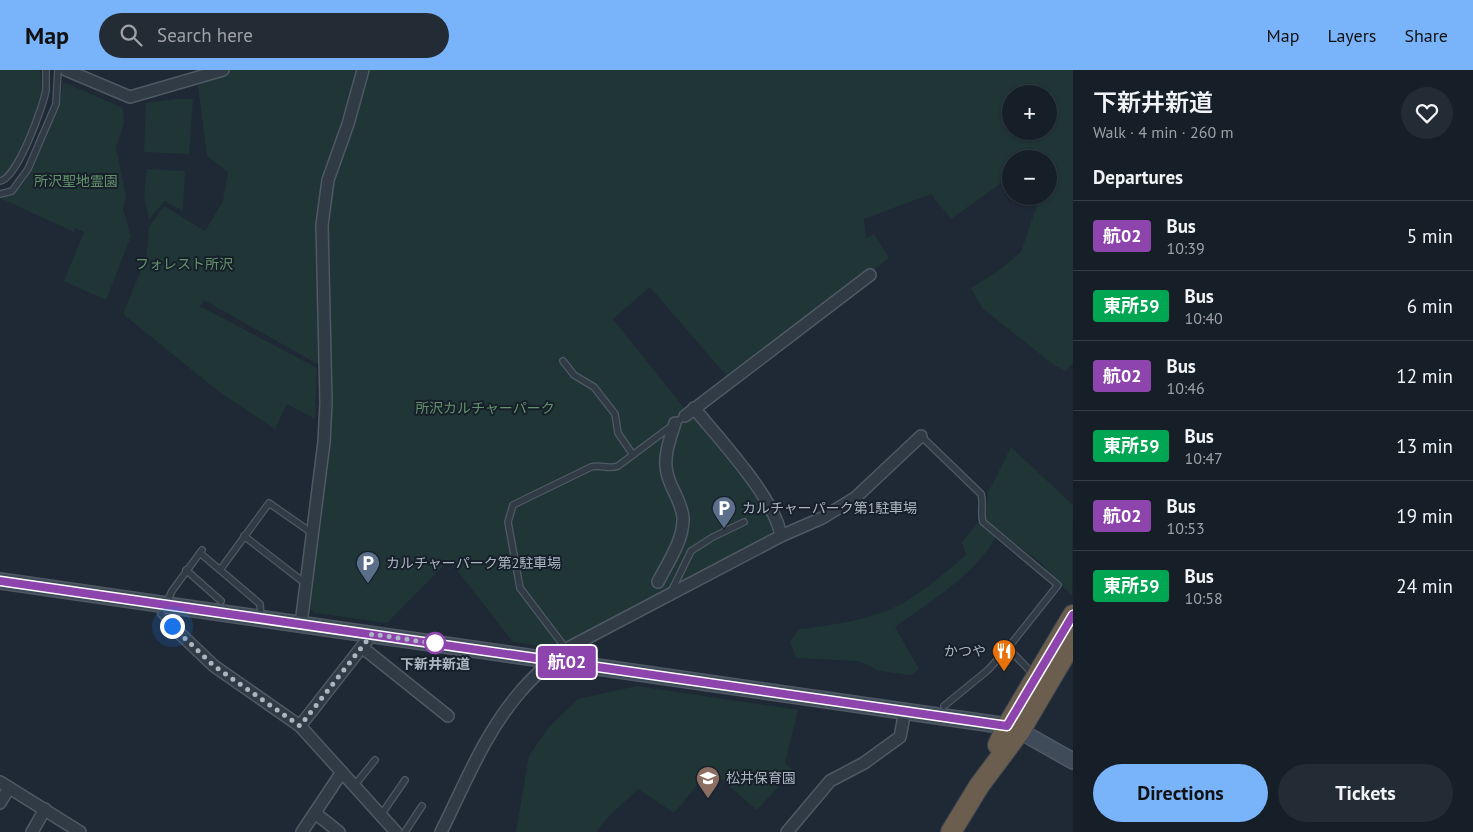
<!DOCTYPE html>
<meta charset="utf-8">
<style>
:root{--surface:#161f28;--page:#232c34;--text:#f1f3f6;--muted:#9ea2a8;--line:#353d45;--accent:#79b4fa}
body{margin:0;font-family:"PT Sans","Noto Sans JP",sans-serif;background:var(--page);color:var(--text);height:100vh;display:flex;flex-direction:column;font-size:19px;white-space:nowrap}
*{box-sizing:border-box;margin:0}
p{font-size:16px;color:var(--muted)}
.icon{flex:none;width:28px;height:28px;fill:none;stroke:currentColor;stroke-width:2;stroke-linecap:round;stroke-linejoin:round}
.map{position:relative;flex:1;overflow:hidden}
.side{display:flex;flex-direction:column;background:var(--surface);width:400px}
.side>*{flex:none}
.badge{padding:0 10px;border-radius:4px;font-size:18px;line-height:32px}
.controls{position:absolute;left:1002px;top:15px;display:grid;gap:10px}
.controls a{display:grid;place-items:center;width:55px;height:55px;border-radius:50%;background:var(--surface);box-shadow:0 1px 4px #0004,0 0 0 1px var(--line);font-size:25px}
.you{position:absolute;width:25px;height:25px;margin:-12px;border:4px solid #fff;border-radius:50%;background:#1a73e8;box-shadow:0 0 0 8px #1a73e833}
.map>.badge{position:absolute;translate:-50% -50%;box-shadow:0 0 0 2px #fff}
h2{padding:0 20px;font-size:19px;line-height:45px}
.round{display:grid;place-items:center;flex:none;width:52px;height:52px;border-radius:26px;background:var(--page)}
.headline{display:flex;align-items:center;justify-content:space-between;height:85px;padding:0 20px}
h1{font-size:24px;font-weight:600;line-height:38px}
.button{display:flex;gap:10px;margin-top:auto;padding:10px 20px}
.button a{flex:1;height:58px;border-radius:30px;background:var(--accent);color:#111;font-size:20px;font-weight:600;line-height:58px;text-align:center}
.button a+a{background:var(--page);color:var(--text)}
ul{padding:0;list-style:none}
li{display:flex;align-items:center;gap:15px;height:70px;padding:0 20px;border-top:1px solid var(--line)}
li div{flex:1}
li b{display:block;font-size:19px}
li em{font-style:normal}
li .badge{min-width:55px;font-weight:700;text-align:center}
header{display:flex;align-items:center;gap:30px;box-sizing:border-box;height:70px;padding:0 25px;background:var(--accent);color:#111}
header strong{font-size:24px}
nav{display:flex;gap:28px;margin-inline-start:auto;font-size:18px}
.search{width:350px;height:45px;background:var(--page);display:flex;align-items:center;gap:12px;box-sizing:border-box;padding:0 18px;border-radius:28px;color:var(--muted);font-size:19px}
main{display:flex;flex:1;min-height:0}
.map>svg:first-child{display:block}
.green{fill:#203536;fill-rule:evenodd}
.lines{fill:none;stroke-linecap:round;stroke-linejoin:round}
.lane-casing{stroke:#4f5964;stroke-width:8}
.street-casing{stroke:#4f5964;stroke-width:14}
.secondary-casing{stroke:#4f5964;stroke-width:18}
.highway-casing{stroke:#3c4650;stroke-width:22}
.lane{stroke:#313b46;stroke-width:5.5}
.street{stroke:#313b46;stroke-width:11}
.secondary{stroke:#3f4b59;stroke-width:15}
.highway{stroke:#6c5e4e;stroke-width:20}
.line-casing{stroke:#fff;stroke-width:11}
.line{stroke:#8e44ad;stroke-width:8}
.walk{stroke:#abb6c3;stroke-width:5;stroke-dasharray:0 9}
.stop-dot{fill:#fff;stroke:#8e44ad;stroke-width:2.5}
.labels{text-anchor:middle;stroke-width:4;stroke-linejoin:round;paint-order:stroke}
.park-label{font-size:14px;fill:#63936b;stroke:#17202a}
.poi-label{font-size:14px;fill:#abb6c3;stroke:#17202a;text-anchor:start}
.stop-label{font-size:14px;font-weight:bold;fill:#abb6c3;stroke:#17202a}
</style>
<header>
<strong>Map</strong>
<div class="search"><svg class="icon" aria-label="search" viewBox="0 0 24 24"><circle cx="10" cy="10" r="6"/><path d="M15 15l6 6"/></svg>Search here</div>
<nav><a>Map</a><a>Layers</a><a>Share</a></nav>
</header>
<main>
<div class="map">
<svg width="1073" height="762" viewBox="0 0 1073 762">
<rect width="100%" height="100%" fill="#1e2935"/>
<g class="green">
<polygon points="0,0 40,0 42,20 37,41 15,92 7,105 0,108"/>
<path d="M 196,0 L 1073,0 L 1073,292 L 1066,301 L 1054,295 L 982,238 L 971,218 L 997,202 L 1021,182 L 1040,126 L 1049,126 L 1049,89 L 1011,89 L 1011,106 L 951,149 L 931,124 L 864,149 L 866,168 L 874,164 L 889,188 L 730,310 L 650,217 L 613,249 L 685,339 L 694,343 L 760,427 L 774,455 L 770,467 L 560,579 L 513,572 L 449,490 L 387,553 L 315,543 L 309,538 L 328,377 L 330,301 L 204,230 L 200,236 L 317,298 L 315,349 L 287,334 L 275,359 L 218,321 L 123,244 L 146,188 L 149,157 L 164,136 L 205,161 L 223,131 L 228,102 L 207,86 ZM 1011,24 L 1049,24 L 1049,61 L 1011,61 Z"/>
<polygon points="63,12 123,38 124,53 116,77 126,127 123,139 131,166 106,230 64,211 84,162 75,158 74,162 2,129 3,126 15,122 26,110 60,33"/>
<polygon points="176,29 193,29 189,84 144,82 146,33"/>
<polygon points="147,99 185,101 183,141 165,131 149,149 144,126"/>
<path d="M 1011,377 L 1073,435 L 1072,526 L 1040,492 L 999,461 C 979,503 932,530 895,557 L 919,599 L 911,605 L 879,601 L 859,591 L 796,588 L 790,572 L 799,559 C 835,555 877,549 908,530 C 928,518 947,501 966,485 L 962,472 L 986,443 L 988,423 Z"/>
<polygon points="637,616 798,640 785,693 793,700 757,740 710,700 674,743 638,719 609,746 596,762 516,762 529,686 548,658 578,629"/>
</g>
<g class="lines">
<g class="lane-casing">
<g id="lane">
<path d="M 0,111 C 17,109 43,37 46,20 C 46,13 46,6 46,0"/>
<polyline points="0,124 12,121 28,99 56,34 58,0"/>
<polyline points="563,291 574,305 594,317 615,344 618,363 633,385"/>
<path d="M 921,366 L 981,424 C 984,434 980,443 983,452 L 1058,515 L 1008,578 L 988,600 L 944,636"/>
<polyline points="244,466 306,514"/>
<polyline points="200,483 260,534 261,548"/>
<polyline points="186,500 221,531"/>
<polyline points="220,500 269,433 312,463"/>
<polyline points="671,522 691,481 713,467 744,452"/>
<polyline points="166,534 172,521 202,480"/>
<polyline points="161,544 172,556"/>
<polyline points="1008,578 1033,604"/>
<path d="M 567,580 L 520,518 L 508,452 L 513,435 L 591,397 C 601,394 608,400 618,396 L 685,346"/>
<polyline points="354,716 375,690"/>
<polyline points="381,745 405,710"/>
<polyline points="405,762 422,736"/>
</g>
</g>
<g class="street-casing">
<g id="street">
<polyline points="66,0 130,27 223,0"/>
<path d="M 694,338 C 719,369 775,428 781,466"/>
<polyline points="685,346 870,205"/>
<path d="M 658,512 C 668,492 684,470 683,447 C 681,430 670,418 667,403 C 663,386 670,369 675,353"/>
<polyline points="301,554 324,372 326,333 322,155 328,110 348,54 363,0"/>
<polyline points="172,556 214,596 300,656 396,762"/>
<polyline points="363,578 448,646"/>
<polyline points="558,591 570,577 781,466 822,448 855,428 921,366"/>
<polyline points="300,656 372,564"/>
<polyline points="0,712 80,762"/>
<polyline points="0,733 9,718"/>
<polyline points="315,743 339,762"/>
<polyline points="32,762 45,739"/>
<polyline points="302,762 342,702"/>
<path d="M 441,762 C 465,714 485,662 521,621 C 530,610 541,601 551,590"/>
<polyline points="787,762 830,711 864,693 900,667 905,641"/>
</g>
</g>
<g class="secondary-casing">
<polyline id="secondary" points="0,511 1007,656 1020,661 1073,691"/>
</g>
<g class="highway-casing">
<g id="highway">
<polyline points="998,675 1007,656 1073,545"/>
<polyline points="951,762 979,716 1020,661 1073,571"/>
</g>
</g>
<use href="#lane" class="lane"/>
<use href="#street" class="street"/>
<use href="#secondary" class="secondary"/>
<use href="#highway" class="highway"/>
</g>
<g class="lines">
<g class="line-casing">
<polyline id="line" points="0,511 1007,656 1073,545"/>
</g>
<use href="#line" class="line"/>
<polyline class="walk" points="172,556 214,596 300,656 372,564 444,575 435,573"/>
</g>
<defs>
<g id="parking-pin" transform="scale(1.25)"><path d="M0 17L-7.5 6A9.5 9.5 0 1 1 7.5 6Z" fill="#5c6f8a" stroke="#17202a"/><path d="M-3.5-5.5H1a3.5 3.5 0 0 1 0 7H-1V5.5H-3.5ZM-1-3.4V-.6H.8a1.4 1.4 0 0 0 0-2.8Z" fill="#fff"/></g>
<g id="restaurant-pin" transform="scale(1.25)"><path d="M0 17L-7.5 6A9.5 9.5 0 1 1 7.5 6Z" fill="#e8710a" stroke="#17202a"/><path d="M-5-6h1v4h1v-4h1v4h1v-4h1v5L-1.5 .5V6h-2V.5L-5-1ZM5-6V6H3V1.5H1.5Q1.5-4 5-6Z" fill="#fff"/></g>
<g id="school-pin" transform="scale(1.25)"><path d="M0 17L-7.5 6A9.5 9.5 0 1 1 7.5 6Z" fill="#8d6e63" stroke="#17202a"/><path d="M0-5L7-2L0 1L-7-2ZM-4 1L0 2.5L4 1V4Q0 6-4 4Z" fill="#fff"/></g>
</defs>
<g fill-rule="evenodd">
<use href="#parking-pin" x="724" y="438"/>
<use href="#parking-pin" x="368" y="493"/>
<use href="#restaurant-pin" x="1004" y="581"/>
<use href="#school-pin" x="708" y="708"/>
</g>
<circle class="stop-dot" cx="435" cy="573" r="10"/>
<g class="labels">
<g class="park-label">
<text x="76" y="116">所沢聖地霊園</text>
<text x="184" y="199">フォレスト所沢</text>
<text x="485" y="343">所沢カルチャーパーク</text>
</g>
<g class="poi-label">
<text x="742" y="443">カルチャーパーク第1駐車場</text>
<text x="386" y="498">カルチャーパーク第2駐車場</text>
<text x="986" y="586" text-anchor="end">かつや</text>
<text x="726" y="713">松井保育園</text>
</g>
<g class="stop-label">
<text x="435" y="599">下新井新道</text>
</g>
</g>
</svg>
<div class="controls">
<a>+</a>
<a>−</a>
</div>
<div class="you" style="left:172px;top:556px"></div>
<b class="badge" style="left:567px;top:592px;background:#8e44ad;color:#fff">航02</b>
</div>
<section class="side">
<div class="headline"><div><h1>下新井新道</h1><p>Walk · 4 min · 260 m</p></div><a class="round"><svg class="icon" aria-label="heart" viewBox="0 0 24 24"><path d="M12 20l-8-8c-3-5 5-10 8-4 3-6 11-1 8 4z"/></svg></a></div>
<h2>Departures</h2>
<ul>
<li><span class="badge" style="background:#8e44ad;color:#fff">航02</span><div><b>Bus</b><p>10:39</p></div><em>5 min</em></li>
<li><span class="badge" style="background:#00a651;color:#fff">東所59</span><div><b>Bus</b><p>10:40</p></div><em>6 min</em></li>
<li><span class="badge" style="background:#8e44ad;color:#fff">航02</span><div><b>Bus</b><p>10:46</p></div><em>12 min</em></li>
<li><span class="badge" style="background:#00a651;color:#fff">東所59</span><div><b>Bus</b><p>10:47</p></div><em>13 min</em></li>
<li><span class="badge" style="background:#8e44ad;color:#fff">航02</span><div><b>Bus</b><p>10:53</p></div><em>19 min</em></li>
<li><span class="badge" style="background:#00a651;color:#fff">東所59</span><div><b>Bus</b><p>10:58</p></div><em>24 min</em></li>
</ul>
<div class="button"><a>Directions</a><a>Tickets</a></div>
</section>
</main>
